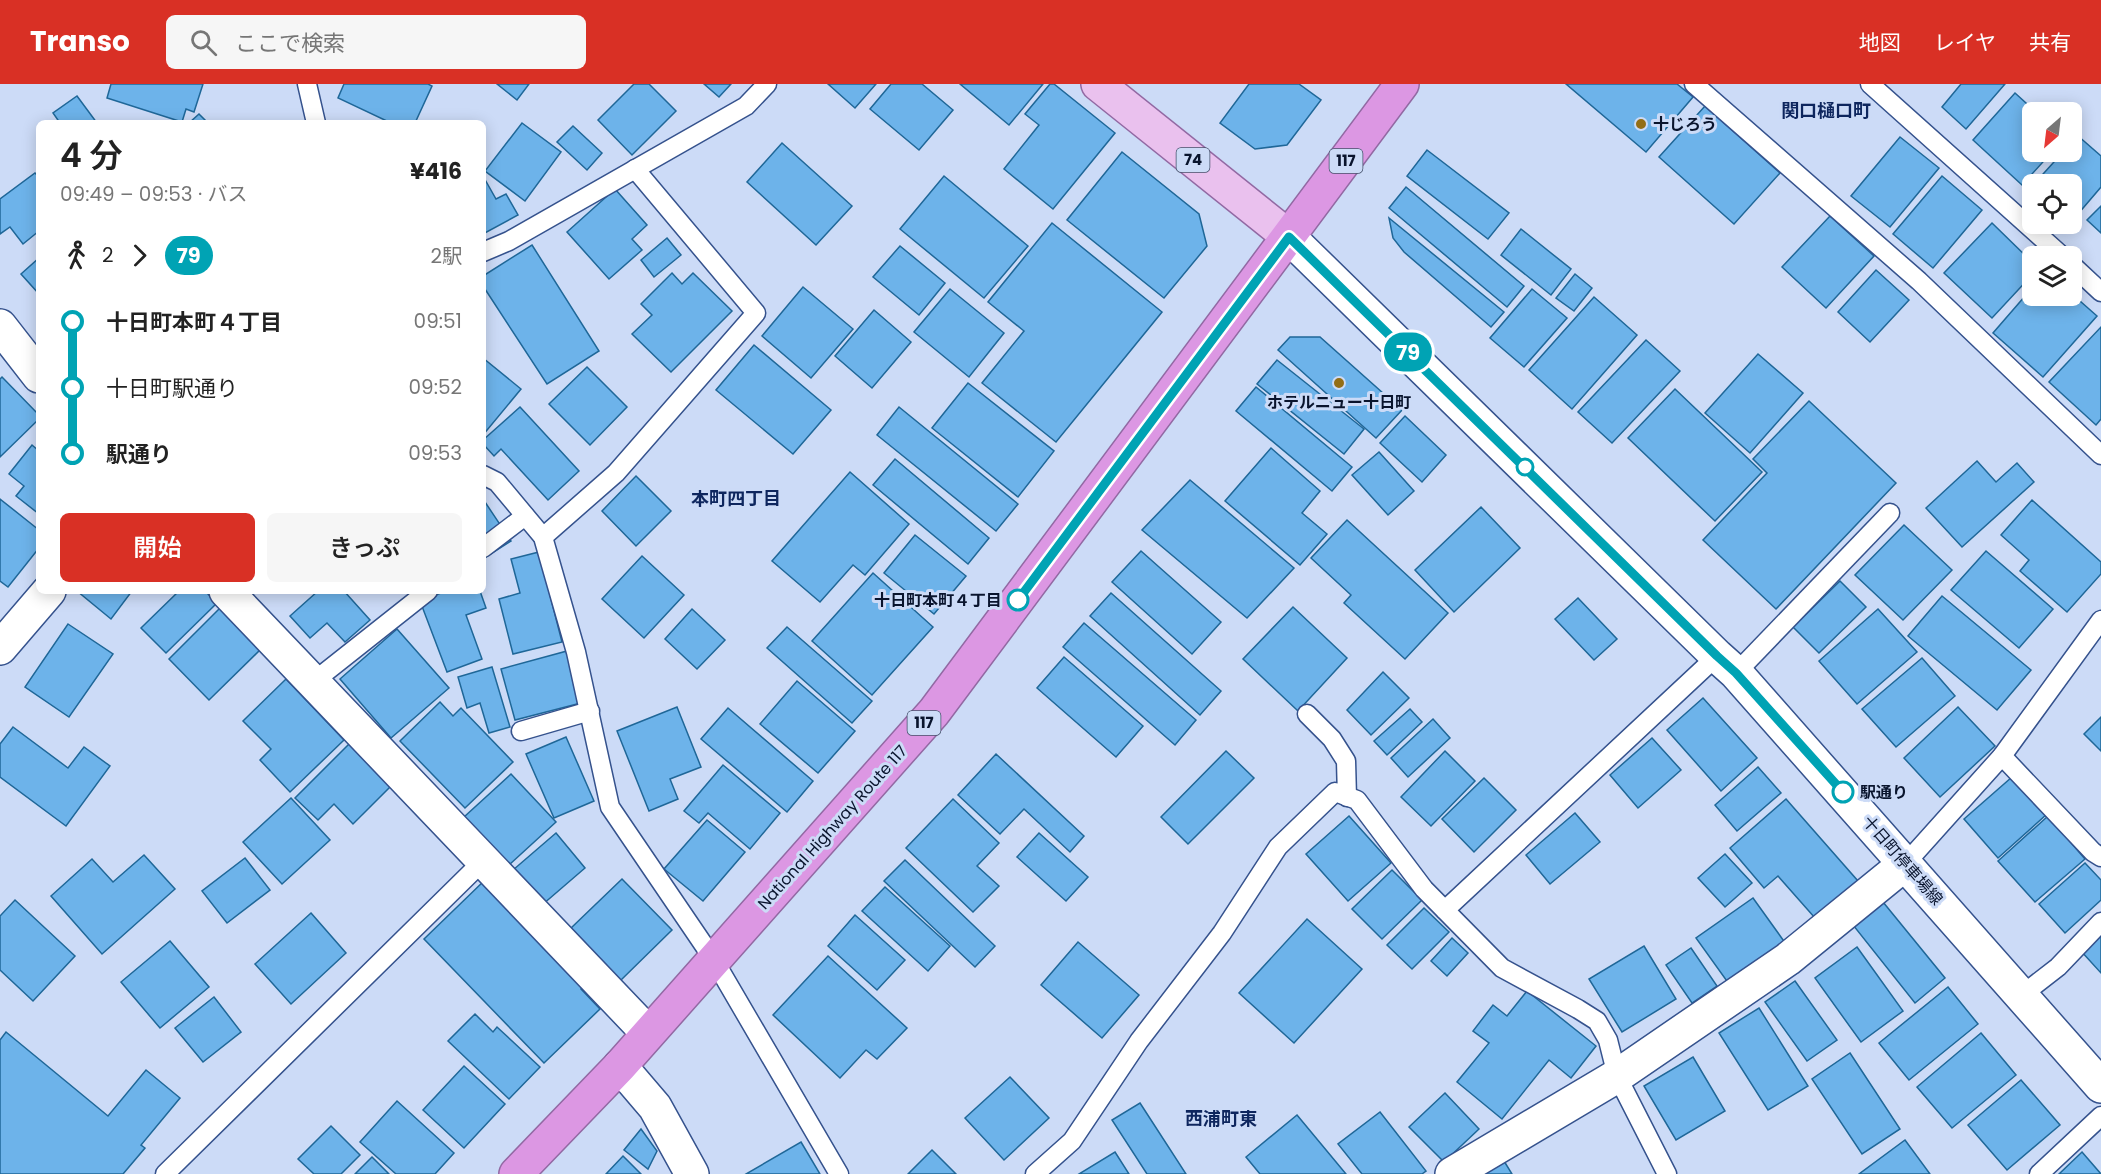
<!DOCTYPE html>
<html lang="ja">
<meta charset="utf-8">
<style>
:root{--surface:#fff;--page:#f6f6f6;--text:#222;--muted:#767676;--accent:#d93025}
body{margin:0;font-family:Poppins,"Noto Sans JP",sans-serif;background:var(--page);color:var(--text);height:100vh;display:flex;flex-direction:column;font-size:22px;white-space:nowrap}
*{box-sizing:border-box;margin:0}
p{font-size:20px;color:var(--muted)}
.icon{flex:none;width:33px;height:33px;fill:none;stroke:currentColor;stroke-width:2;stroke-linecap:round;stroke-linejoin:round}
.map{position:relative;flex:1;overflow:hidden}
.sheet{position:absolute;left:36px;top:36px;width:450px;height:474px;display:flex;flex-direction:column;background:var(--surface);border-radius:9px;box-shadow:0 3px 15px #0003}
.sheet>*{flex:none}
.badge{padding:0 12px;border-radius:20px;font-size:21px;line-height:39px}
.needle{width:39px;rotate:208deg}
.tools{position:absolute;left:2022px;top:18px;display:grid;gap:12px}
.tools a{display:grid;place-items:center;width:60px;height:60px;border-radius:9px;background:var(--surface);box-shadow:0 3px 15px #0003;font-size:30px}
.map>.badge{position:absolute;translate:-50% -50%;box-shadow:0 0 0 3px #fff}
.legs{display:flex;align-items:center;gap:9px;height:66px;padding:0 24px;font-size:20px}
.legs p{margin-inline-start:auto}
.head{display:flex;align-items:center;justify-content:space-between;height:102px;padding:0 24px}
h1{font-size:33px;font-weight:600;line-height:45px}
.button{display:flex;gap:12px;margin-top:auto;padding:12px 24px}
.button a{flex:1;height:69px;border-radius:9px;background:var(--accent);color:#fff;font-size:24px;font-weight:600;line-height:69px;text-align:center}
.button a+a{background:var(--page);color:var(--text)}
ul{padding:0 24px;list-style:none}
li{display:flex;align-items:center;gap:21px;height:66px;font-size:22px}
li i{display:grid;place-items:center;width:9px;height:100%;margin:0 8px;background:currentColor}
li i::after{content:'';width:15px;height:15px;margin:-8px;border:4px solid;border-radius:50%;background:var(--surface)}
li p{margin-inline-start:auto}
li:first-child i{background:linear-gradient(#0000 50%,currentColor 0)}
li:last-child i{background:linear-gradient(currentColor 50%,#0000 0)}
header{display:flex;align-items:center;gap:36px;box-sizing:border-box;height:84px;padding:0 30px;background:var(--accent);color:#fff}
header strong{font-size:28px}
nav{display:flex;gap:33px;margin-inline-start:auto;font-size:21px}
.search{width:420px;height:54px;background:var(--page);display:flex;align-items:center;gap:15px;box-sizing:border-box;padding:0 21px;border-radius:9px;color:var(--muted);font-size:22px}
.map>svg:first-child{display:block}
.building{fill:#6db3ea;stroke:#1f6798;stroke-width:1.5}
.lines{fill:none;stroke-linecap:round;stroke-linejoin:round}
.lane-casing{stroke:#35528d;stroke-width:21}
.street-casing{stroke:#35528d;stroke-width:36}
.secondary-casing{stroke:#35528d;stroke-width:36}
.primary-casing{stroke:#9269a3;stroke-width:36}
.highway-casing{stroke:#9269a3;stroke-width:36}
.lane{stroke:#fff;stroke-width:18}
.street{stroke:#fff;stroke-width:33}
.secondary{stroke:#fff;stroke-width:33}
.primary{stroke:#eac1ee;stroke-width:33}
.highway{stroke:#dc97e3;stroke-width:33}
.line-1-casing{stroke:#fff;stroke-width:14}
.line-1{stroke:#00a3b4;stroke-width:9}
.poi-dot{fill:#936e16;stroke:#ccdbf7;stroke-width:2}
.stop-1-dot{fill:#fff;stroke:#00a3b4;stroke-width:3}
.labels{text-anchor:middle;stroke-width:6;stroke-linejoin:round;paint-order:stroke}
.shield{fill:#ccdbf7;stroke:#44506a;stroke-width:1.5}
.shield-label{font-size:15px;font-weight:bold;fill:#09142d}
.poi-label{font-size:16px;font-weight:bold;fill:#09142d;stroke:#ccdbf7;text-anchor:start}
.stop-label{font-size:16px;font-weight:bold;fill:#09142d;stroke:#ccdbf7;text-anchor:end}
.street-label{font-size:16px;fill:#09142d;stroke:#ccdbf7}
.neighbourhood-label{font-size:18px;font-weight:bold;fill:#0e265e;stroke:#ccdbf7}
</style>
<header>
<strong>Transo</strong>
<div class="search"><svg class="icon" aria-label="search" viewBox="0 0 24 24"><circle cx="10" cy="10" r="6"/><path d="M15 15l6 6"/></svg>ここで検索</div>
<nav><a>地図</a><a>レイヤ</a><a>共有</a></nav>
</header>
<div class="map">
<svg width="2101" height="1090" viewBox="0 0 2101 1090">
<rect width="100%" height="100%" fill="#ccdbf7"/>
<g class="building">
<polygon points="111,0 203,0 194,28 186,25 182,38 107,14"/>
<polygon points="344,0 428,0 432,2 415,39 391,39 338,14"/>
<polygon points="497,0 529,0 517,16"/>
<polygon points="634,0 649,0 676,27 632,71 598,36"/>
<polygon points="704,0 731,0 719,13"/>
<polygon points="828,0 876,0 855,24"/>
<polygon points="891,0 922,0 953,26 919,66 870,25"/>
<polygon points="960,0 1043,0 1009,41"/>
<polygon points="1050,0 1054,0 1115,49 1053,125 1004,85 1039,41 1025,30"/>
<polygon points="1249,0 1299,0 1321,16 1287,61 1255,65 1220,39"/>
<polygon points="1566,0 1677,0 1693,13 1646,68"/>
<polygon points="1961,0 2005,0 1966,45 1942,23"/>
<polygon points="2015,9 2036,28 2032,28 2032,68 2052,68 2022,101 1973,56"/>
<polygon points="77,12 97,39 60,39 53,29"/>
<polygon points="2057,19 2068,28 2048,28"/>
<polygon points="1705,22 1780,89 1734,140 1659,73"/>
<polygon points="199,30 208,39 189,39"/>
<polygon points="522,39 561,68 525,117 485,87"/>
<polygon points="573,42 602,69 587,86 557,58"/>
<polygon points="2077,51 2101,72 2101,103 2072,137 2072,100 2034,100 2063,68 2072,68 2072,58"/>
<polygon points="1900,53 1939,84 1890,143 1851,112"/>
<polygon points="782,59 852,122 816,161 747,98"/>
<polygon points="1427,66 1509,129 1488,155 1407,92"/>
<polygon points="1122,68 1199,130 1207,162 1164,214 1067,136"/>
<polygon points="35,89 39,93 39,147 23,160 10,143 0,150 0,115"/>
<polygon points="483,92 496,115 506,110 518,131 483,150"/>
<polygon points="944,92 1028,162 984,214 900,145"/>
<polygon points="1942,92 1982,126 1933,184 1893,150"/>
<polygon points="1406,103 1524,202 1507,223 1389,124"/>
<polygon points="615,105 647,141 632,155 642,166 609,195 567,148"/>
<polygon points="2101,122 2101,149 2087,136"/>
<polygon points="1830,132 1874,172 1826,224 1782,183"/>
<polygon points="1389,134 1504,228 1491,243 1404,168 1393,154"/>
<polygon points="1052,139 1162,228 1056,358 982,299 1024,247 988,218"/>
<polygon points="1992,139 2032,178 2032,191 1992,234 1944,189"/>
<polygon points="1521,145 1571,185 1551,211 1501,171"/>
<polygon points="667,154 681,171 654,193 641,176"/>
<polygon points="532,161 599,267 547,300 483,202 483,192"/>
<polygon points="900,162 945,199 919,231 873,193"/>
<polygon points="39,174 39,210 21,190"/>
<polygon points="1876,186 1909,216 1870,258 1838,228"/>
<polygon points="672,189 682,200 693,189 732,227 671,288 632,250 652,231 641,220"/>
<polygon points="1575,190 1592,204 1574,227 1556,214"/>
<polygon points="803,203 853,245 811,294 762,252"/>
<polygon points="2032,204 2032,212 2072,210 2097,232 2043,293 1993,249"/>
<polygon points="950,205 1004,249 969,293 914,248"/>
<polygon points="1532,205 1567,234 1524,283 1490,254"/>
<polygon points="1594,213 1637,251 1572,325 1529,286"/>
<polygon points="874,226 911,258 872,304 835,272"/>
<polygon points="2101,243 2101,335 2096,341 2049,298"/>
<polygon points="1290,253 1320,253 1402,326 1376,354 1278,266"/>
<polygon points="1646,256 1680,287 1612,359 1578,328"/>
<polygon points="754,261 831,326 793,370 716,306"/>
<polygon points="1758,270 1803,309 1750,369 1705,329"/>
<polygon points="483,274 521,305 483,351"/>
<polygon points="1277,276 1364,345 1344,370 1257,300"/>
<polygon points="587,283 627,323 590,361 549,320"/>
<polygon points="2,293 39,331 39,335 0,373 0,295"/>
<polygon points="968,299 1054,367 1018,413 932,344"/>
<polygon points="1256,303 1352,383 1332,407 1236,327"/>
<polygon points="1675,305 1762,388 1715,437 1628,354"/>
<polygon points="1809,317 1896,399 1776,525 1703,456 1767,389 1753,375"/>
<polygon points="520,323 579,387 548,416 501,365 494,372 483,360 483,356"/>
<polygon points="899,323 1018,420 996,447 877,351"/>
<polygon points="1405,332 1446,371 1422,398 1380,359"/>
<polygon points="32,361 39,367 39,430 16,412 24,402 9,390"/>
<polygon points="1271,364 1320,407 1302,429 1327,450 1300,481 1225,417"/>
<polygon points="1379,368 1414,407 1388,431 1352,391"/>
<polygon points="895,375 989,454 968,480 873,401"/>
<polygon points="1977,377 1996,398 2017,379 2034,398 1962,463 1926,424"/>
<polygon points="850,388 909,440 865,491 853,481 820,518 772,477"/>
<polygon points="636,392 671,427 636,462 602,427"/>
<polygon points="1190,396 1294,484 1247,534 1142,446"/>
<polygon points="0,415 39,446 39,464 8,503 0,497"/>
<polygon points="483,415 511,457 483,475"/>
<polygon points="2032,416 2101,478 2101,490 2067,528 2020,487 2029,476 2001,451"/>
<polygon points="1481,423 1520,464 1454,528 1415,486"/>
<polygon points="1347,436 1448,529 1405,575 1344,519 1351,511 1311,474"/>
<polygon points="1904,441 1952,486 1903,536 1855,491"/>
<polygon points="915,451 966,492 934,530 884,489"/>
<polygon points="1141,467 1221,538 1192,570 1112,498"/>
<polygon points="1986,467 2053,525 2019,564 1951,506"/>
<polygon points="539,468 562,558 513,570 499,515 520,509 511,475"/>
<polygon points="642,472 684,511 644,554 602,515"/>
<polygon points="873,489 933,543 872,611 812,557"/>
<polygon points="1840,497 1866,523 1819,569 1793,543"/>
<polygon points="77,507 132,507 111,535"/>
<polygon points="179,507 205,507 217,519 166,569 141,544"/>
<polygon points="318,507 344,507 370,536 345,558 327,539 310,554 290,532"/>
<polygon points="446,507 480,507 486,524 466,531 482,575 447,588 420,517"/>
<polygon points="1111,509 1221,607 1200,631 1090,532"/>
<polygon points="1942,512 2031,586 1997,626 1908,552"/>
<polygon points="1578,514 1617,555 1594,576 1555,535"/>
<polygon points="221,523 262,564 209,616 169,575"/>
<polygon points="1293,523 1347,574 1298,627 1243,575"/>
<polygon points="692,525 725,556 697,585 665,555"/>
<polygon points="1878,525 1917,568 1857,620 1819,577"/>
<polygon points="1084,539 1196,636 1175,661 1063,563"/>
<polygon points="68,540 113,570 69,633 25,603"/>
<polygon points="787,543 872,617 852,639 767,564"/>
<polygon points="397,545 449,604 391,654 340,595"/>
<polygon points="567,567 581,619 515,636 501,585"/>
<polygon points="1064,573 1143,642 1116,673 1037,604"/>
<polygon points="1922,574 1955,612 1896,663 1862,625"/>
<polygon points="492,583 510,643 489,649 480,619 467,624 458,593"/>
<polygon points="1383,588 1409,614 1371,651 1347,626"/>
<polygon points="286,595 344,656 290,708 260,676 271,665 243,637"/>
<polygon points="797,597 855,647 818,689 760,640"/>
<polygon points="1703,614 1757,674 1721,707 1667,646"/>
<polygon points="440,618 453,632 461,624 513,678 465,724 400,657"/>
<polygon points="677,623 701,683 670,695 678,715 649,727 617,647"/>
<polygon points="1958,623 1995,662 1940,713 1904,674"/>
<polygon points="728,624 813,697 787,728 701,655"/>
<polygon points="1410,625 1422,638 1387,671 1374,657"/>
<polygon points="2101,633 2101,667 2084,650"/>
<polygon points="1433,635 1450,654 1408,693 1391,674"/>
<polygon points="13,643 68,684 84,663 110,682 66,742 0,693 0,660"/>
<polygon points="566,653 594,717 554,734 526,670"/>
<polygon points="1652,654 1681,686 1638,724 1610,691"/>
<polygon points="349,660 391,702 353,740 334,720 318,736 295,714"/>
<polygon points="1226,667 1254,694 1188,760 1161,733"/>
<polygon points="1445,667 1475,697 1431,742 1401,713"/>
<polygon points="996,670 1084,752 1070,768 1024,725 1000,750 958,711"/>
<polygon points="723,681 780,729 750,765 708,729 699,739 684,727"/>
<polygon points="1758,683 1781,709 1737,747 1715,721"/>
<polygon points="511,690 556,738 509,781 464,733"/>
<polygon points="2012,693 2047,730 1998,774 1964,735"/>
<polygon points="1484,694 1516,726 1474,768 1442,735"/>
<polygon points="291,714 330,756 282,800 243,758"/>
<polygon points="953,715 999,759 977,782 999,802 973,828 906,764"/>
<polygon points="1786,715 1858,797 1815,834 1778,792 1764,804 1730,764"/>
<polygon points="1575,729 1600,758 1550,800 1526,771"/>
<polygon points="1349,732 1391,779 1348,817 1306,770"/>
<polygon points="2048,732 2085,775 2035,818 1998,777"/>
<polygon points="707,736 745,768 703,817 664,785"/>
<polygon points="556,749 585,784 542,821 513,786"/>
<polygon points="1039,749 1088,793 1066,817 1017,773"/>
<polygon points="1725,770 1752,799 1725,823 1698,794"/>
<polygon points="144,771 175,805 102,870 51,812 92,775 113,798"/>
<polygon points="245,774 270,806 227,839 202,807"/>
<polygon points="905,776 995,862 975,883 884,797"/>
<polygon points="2085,779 2101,796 2101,816 2065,849 2039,820"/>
<polygon points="1392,786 1422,816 1382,855 1352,825"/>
<polygon points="487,794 588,898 581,905 600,925 544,979 424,855"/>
<polygon points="622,795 672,846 620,897 570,845"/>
<polygon points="885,803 950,862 928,887 862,827"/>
<polygon points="1753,814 1786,860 1729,900 1696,854"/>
<polygon points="15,816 75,872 33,917 0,886 0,832"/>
<polygon points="1883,818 1945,894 1915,919 1853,841"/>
<polygon points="1424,824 1449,848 1412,885 1387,861"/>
<polygon points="311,829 346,869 291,920 255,880"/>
<polygon points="855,831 905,876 877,906 828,862"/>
<polygon points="1307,835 1362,885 1294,959 1239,909"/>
<polygon points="2101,848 2101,889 2081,867"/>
<polygon points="1452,854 1468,869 1447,892 1431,877"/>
<polygon points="170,857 209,903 160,944 121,898"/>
<polygon points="1078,858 1139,911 1102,954 1041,901"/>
<polygon points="1644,862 1676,915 1622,948 1589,895"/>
<polygon points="1857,863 1903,927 1861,958 1815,894"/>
<polygon points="1691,864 1717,902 1692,919 1666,881"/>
<polygon points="828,872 907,944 877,975 866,966 840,994 773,931"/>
<polygon points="1795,897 1837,956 1807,977 1765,918"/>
<polygon points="1948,903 1978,940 1909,996 1879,959"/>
<polygon points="1527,907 1596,962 1571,994 1549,976 1502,1035 1457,998 1489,959 1473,947 1493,921 1507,932"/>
<polygon points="214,913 241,948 203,978 175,944"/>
<polygon points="1759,924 1808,1002 1768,1026 1719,949"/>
<polygon points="475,930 493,948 497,943 540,983 509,1015 448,957"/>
<polygon points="6,948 108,1032 146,986 180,1014 141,1061 145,1064 123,1090 0,1090 0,956"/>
<polygon points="1981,949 2016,991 1952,1044 1917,1003"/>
<polygon points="1850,969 1900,1045 1862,1070 1812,995"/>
<polygon points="1693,973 1725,1027 1676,1056 1644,1002"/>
<polygon points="464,982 505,1020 464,1064 423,1026"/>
<polygon points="1010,993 1049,1034 1004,1076 965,1034"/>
<polygon points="2021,996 2060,1041 2007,1086 1968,1041"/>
<polygon points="1445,1009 1479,1045 1444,1078 1409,1043"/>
<polygon points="397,1017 454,1069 435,1090 396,1090 360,1058"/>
<polygon points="1140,1019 1186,1090 1147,1090 1112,1036"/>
<polygon points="1380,1028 1426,1087 1422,1090 1362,1090 1338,1060"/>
<polygon points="1297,1031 1346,1090 1260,1090 1246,1073"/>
<polygon points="331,1042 360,1071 341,1090 314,1090 298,1075"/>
<polygon points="641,1045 657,1067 648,1085 624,1066"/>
<polygon points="1905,1056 1930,1090 1859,1090"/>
<polygon points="801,1058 820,1090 746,1090"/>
<polygon points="932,1066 956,1090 908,1090"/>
<polygon points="1115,1068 1129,1090 1079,1090"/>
<polygon points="2082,1068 2101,1090 2059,1090"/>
<polygon points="623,1072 641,1090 606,1090"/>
<polygon points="372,1073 389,1090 355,1090"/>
<polygon points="1504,1077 1512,1090 1483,1090"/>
</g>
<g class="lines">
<g class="lane-casing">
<g id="lane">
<polyline points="307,0 316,39"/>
<polyline points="1694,0 1919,197 2101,371"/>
<polyline points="1870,0 2062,172"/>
<polyline points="483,168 509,157 746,22 767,0"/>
<polyline points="2072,181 2101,208"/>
<polyline points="483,391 497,398 543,453 576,568 610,723 714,876 839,1090"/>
<polyline points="543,453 616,389 756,229 635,85"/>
<polyline points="483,464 525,432"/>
<polyline points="1736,589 1890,429"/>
<polyline points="313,598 428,507"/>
<polyline points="1307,630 1332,655 1346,677 1347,713"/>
<polyline points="521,647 590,627"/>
<polyline points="2002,672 2093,768 2101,773"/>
<polyline points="1906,779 2002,672 2101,536"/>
<polyline points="1445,826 1717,572"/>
<polyline points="2022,911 2058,883 2101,838"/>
<polyline points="165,1090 483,777"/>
<polyline points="1035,1090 1072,1057 1139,957 1222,849 1278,763 1335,708 1357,716 1424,805 1502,884 1578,925 1597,937 1608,956 1617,992 1667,1090"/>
<polyline points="2039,1090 2101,1032"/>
</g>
</g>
<g class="street-casing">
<g id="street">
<polyline points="0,242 39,292"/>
<polyline points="226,507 648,949"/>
<polyline points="0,564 49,507"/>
<polyline points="620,982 655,1023 692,1090"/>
<polyline points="1452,1090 1617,992 1788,875 1906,779"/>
</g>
</g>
<g class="secondary-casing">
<polyline id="secondary" points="1289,153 1717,572 1736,589 2101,1002"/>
</g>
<g class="primary-casing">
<polyline id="primary" points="1098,0 1289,153"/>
</g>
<g class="highway-casing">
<polyline id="highway" points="516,1090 620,982 934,628 1402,0"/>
</g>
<use href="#lane" class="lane"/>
<use href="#street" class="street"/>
<use href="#secondary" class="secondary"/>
<use href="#primary" class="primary"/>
<use href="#highway" class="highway"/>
</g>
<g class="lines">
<g class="line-1-casing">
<polyline id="line-1" points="1018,516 1289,153 1717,572 1736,589 1843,708"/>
</g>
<use href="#line-1" class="line-1"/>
</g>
<g class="poi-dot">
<circle cx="1641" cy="40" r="6"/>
<circle cx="1339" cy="299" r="6"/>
</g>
<g class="stop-1-dot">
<circle cx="1525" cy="383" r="8"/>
<circle cx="1018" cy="516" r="10"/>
<circle cx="1843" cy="708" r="10"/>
</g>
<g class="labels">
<g class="shield">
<rect x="1176.5" y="64" width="33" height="24" rx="4.5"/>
<rect x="1329.5" y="65" width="33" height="24" rx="4.5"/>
<rect x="907.5" y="627" width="33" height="24" rx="4.5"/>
</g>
<g class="shield-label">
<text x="1193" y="81">74</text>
<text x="1346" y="82">117</text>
<text x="924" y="644">117</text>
</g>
<g class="poi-label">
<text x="1653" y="46">十じろう</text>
<text x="1339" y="324" text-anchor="middle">ホテルニュー十日町</text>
</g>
<g class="stop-label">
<text x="1002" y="522">十日町本町４丁目</text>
<text x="1860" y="714" text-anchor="start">駅通り</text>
</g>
<g class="street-label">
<text transform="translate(832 743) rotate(-48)" y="6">National Highway Route 117</text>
<text transform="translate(1903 776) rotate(49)" y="6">十日町停車場線</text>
</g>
<g class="neighbourhood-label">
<text x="1826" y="33">関口樋口町</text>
<text x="736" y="421">本町四丁目</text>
<text x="1221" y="1041">西浦町東</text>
</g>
</g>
</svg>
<div class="tools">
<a><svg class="needle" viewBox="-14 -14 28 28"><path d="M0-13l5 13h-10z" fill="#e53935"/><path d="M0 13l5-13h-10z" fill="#767676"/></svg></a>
<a><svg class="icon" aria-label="locate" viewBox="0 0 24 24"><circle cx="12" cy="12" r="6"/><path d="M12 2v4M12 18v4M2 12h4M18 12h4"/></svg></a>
<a><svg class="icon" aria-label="layers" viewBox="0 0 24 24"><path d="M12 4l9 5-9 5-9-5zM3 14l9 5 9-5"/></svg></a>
</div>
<b class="badge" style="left:1408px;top:268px;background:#00a3b4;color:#fff">79</b>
<section class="sheet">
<div class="head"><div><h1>4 分</h1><p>09:49 – 09:53 · バス</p></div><b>¥416</b></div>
<div class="legs"><svg class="icon" aria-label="walk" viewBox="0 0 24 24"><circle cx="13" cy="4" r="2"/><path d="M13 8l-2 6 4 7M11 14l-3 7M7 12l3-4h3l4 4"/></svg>2<svg class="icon" aria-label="forward" viewBox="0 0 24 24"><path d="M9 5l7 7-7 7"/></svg><b class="badge" style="background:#00a3b4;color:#fff">79</b><p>2駅</p></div>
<ul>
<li><i style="color:#00a3b4"></i><b>十日町本町４丁目</b><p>09:51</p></li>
<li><i style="color:#00a3b4"></i><span>十日町駅通り</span><p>09:52</p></li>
<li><i style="color:#00a3b4"></i><b>駅通り</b><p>09:53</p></li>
</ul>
<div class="button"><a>開始</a><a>きっぷ</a></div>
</section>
</div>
